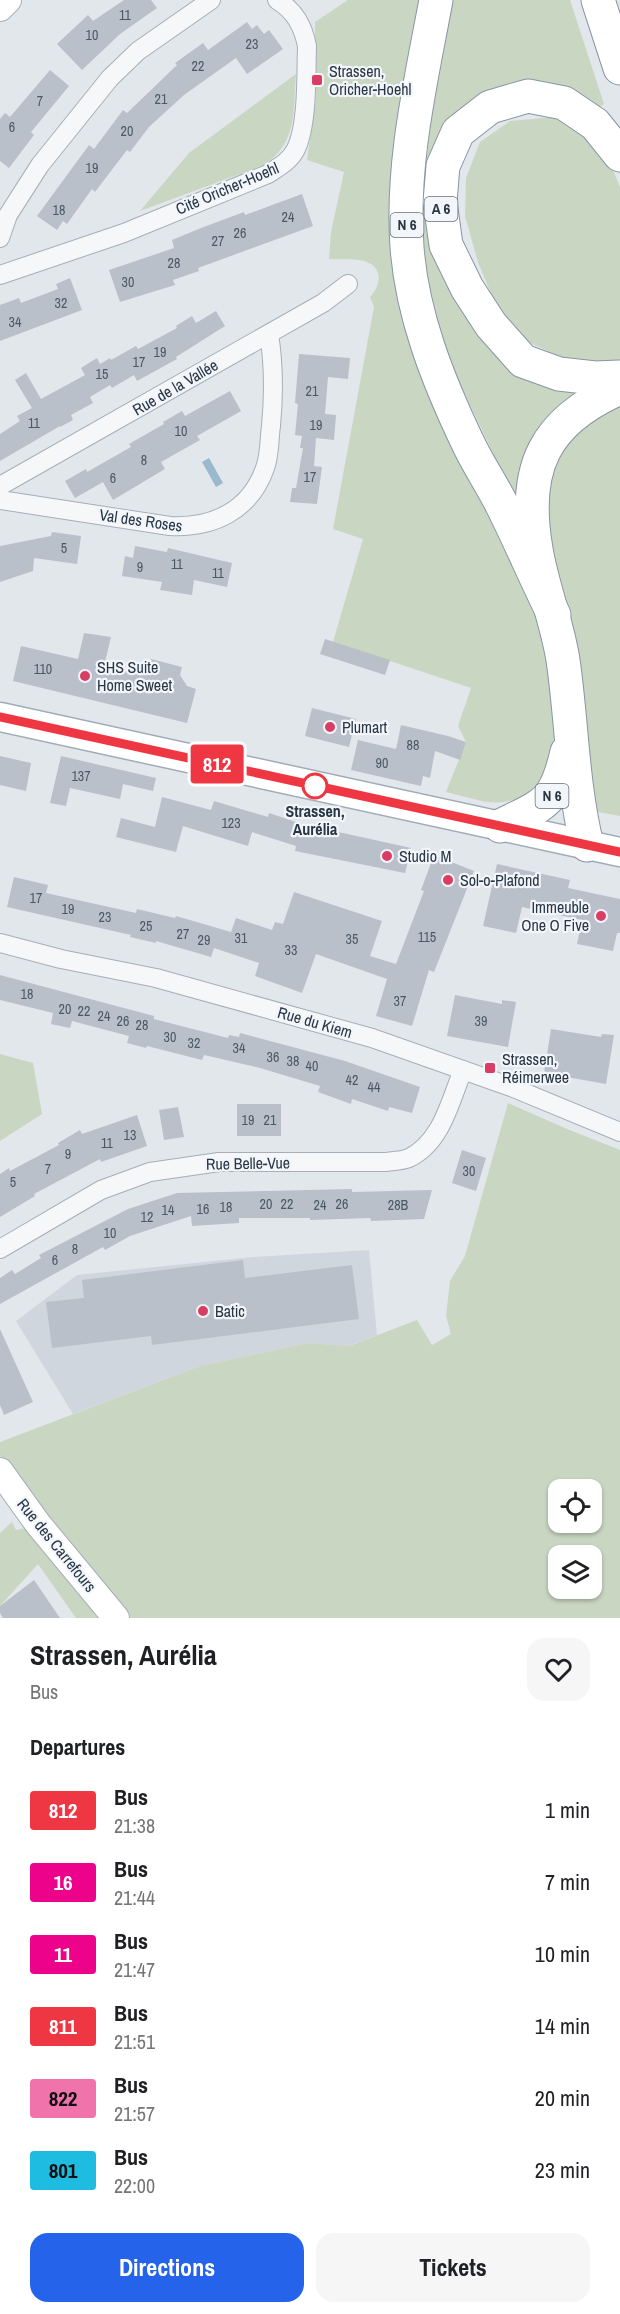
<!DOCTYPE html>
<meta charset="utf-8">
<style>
:root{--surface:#fff;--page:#f6f6f6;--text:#202124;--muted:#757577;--accent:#2563eb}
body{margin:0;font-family:"Archivo Narrow",sans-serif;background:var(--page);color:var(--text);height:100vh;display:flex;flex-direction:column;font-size:22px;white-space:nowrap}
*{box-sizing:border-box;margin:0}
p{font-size:20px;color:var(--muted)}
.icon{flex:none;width:33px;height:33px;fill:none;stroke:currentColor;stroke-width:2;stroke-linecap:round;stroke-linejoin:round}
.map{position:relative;height:1618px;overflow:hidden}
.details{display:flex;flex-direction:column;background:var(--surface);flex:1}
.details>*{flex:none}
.badge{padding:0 12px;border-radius:4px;font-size:21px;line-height:39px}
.tools{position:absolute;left:548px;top:1479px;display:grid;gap:12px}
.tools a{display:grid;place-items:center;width:54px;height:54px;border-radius:12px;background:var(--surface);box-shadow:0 2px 4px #0004;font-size:30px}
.map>.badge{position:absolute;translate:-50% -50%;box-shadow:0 0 0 3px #fff}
h2{padding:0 30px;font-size:22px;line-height:54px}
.round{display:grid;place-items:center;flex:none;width:63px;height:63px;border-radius:18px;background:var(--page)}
.summary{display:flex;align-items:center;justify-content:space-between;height:102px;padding:0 30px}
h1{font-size:28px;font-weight:700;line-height:45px}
.primary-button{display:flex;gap:12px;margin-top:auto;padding:12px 30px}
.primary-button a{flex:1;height:69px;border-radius:18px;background:var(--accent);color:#fff;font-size:24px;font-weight:700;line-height:69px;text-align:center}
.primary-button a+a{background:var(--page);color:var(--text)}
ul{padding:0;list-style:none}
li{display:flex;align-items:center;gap:18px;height:72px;padding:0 30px}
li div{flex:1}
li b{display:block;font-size:22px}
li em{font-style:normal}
li .badge{min-width:66px;font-weight:700;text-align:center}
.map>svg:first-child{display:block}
.built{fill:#d0d6de}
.green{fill:#c9d6c2;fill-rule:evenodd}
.water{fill:#9ab9ce}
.building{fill:#b9c0ca}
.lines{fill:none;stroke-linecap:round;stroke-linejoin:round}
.minor-casing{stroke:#a6aeb7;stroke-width:20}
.secondary-casing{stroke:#a6aeb7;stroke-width:28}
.primary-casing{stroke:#a0acb8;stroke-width:31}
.motorway-casing{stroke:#8895a4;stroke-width:35}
.minor{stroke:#f5f7f9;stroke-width:18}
.secondary{stroke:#fff;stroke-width:26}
.primary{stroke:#fff;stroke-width:28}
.motorway{stroke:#fff;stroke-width:33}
.line-casing{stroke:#fff;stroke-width:14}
.line{stroke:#ef3744;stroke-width:9}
.poi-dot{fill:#da3d64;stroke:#f2f5f9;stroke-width:2}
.stop-dot{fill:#fff;stroke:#ef3744;stroke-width:3}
.labels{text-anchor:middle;stroke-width:4.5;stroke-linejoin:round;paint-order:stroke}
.number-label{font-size:14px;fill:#4c5866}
.shield{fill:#f2f5f9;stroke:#656f7b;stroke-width:1.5}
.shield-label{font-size:15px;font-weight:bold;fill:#283645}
.poi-label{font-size:16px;fill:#283645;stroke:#f2f5f9;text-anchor:start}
.street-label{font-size:16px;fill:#283645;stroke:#f2f5f9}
.stop-label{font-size:16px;font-weight:bold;fill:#283645;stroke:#f2f5f9}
</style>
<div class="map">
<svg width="620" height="1618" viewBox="0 0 620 1618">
<rect width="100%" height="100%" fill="#e2e7ec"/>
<polygon class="built" points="369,1250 377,1335 348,1346 308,1343 200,1366 73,1414 16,1321 77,1275 253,1257"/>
<g class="green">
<path d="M 348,0 L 423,0 L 394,250 L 542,620 L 557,737 L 542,786 C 501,811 491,803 446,792 L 466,742 L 458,726 L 471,688 L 333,642 L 363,539 L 333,529 L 374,307 L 370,297 C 380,287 384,269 367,262 C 357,258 340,260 329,259 L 331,232 L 344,172 L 307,160 L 316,97 L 315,22 Z"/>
<polygon points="448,0 570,0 604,104 595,111 568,93 452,128 447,283 487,346 523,374 591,392 525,496 514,498 449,360 428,301 422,219 435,63"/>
<path d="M 296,74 C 293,111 298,142 264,165 L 140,211 L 189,153 Z"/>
<polygon points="555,117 601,142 620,187 620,362 572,362 528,342 503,323 478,262 465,216 466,178 480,142 510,121"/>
<polygon points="620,397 620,816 598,812 591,796 589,749 544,547 550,454"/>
<polygon points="0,1054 33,1063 42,1114 0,1141"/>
<path d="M 508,1103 L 567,1129 L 620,1150 L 620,1618 L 128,1618 L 0,1456 L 0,1442 L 200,1366 L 308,1343 L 349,1346 L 417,1320 L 432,1345 L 451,1334 L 446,1316 L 450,1281 L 465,1256 ZM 558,1490 L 591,1490 L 591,1522 L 558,1522 ZM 558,1556 L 591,1556 L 591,1588 L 558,1588 Z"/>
<polygon points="12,1522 16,1530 30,1527 103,1618 76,1618 38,1564 0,1606 0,1533"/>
</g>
<polygon class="water" points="209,458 223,483 216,487 202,462"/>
<g class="building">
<polygon points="124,0 151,0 157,8 120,34 82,70 57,44 88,15 93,21"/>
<polygon points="247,22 252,29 257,25 264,34 269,30 283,49 247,74 236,58 184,95 149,127 130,152 127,150 95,192 92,189 67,224 63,221 57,230 37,216 89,145 94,149 123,110 127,113 177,65 175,63 203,43 208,50"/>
<polygon points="50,70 69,86 31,132 34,135 9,168 0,161 0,119 5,113 10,117"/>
<polygon points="302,194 313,226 198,268 199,271 173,280 175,285 120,302 109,270 174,248 172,240 201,228 244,212 245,215"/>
<polygon points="70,278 82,310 0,341 0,305 19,298 21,303 58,289 56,284"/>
<polygon points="216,311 225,326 176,357 177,359 137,381 134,375 112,388 110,385 90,397 93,403 71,415 73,420 60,427 60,426 0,461 0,434 20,421 17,416 32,408 15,380 26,373 41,399 85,375 81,368 97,358 100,364 110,358 111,360 136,346 138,349 177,328 176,326 192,316 196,323"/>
<polygon points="299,354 350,358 348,379 328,377 325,414 336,415 334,440 316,438 314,466 322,467 317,504 290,502 292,488 296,488 303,448 300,448 302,436 295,435 298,404 295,403"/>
<polygon points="230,391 241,411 197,436 200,440 161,462 165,469 113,500 103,482 75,498 65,481 86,469 87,472 131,447 129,444 164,424 163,422 182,411 185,416"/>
<polygon points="52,532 81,536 77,564 34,558 33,571 0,582 0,546 51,536"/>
<polygon points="135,546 167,552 168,548 232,563 227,587 194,580 192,595 160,590 162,582 122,576 125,556 133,558"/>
<polygon points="84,633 111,637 104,666 137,674 149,667 151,659 182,667 180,675 187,686 196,689 187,723 13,681 21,646 78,659"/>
<polygon points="325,639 390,660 385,675 320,654"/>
<polygon points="312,708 356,719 349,747 305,736"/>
<polygon points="401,725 448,736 466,742 460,760 435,751 430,778 423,776 421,786 351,770 358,740 396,749"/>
<polygon points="0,756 31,763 26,791 0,785"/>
<polygon points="61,756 156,778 153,791 123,784 120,799 70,788 66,806 50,803"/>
<polygon points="162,797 211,810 214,801 268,817 269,813 302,824 411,848 405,873 295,851 296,846 252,832 248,846 183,826 176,852 116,837 121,818 155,827"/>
<polygon points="434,855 474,871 434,972 429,970 412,1026 376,1016 387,979 316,954 302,993 255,976 259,963 214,948 211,957 156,941 156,943 130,937 131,935 7,907 14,877 48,885 46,893 136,913 137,909 175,918 176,916 231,932 236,918 272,930 275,922 283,924 294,892 382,921 370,956 396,964 424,891 421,890"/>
<polygon points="497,864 570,880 568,888 620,899 620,933 617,933 613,951 577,944 582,920 522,907 516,933 483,926"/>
<polygon points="0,975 154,1016 154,1019 228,1038 229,1035 239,1037 240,1033 345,1061 420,1087 412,1113 389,1107 388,1111 352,1099 351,1104 318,1092 320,1086 260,1068 204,1055 202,1060 147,1046 146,1048 127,1043 129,1036 72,1021 70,1028 51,1024 53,1013 0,1000"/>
<polygon points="455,995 502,1004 502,1000 516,1002 508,1047 447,1036"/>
<polygon points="551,1029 601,1037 602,1034 614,1035 606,1084 544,1073"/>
<rect x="237" y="1104" width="44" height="32"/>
<polygon points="178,1107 184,1137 164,1140 159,1110"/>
<polygon points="137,1115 147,1146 101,1162 100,1159 34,1194 35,1196 0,1217 0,1174 9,1168 10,1171 59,1145 58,1143 80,1130 82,1134"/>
<polygon points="462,1150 486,1158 476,1191 452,1183"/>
<polygon points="352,1189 352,1192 432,1190 424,1219 371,1221 370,1218 310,1220 310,1218 239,1218 239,1223 192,1226 191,1216 130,1236 105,1250 103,1247 0,1304 0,1278 12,1270 15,1274 41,1258 39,1255 128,1209 177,1193"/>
<polygon points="243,1260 245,1278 352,1265 359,1319 152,1345 151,1336 52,1348 46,1302 84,1298 82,1280"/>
<polygon points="0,1329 33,1402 4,1415 0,1405"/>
<polygon points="34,1580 60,1618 3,1618 0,1613 0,1606"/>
</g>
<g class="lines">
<g class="minor-casing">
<g id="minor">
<polyline points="0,238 8,215 40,165 110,78 138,51 211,0"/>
<path d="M 0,275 L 124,233 L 268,174 C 279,167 290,161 296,149 C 308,124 306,74 307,46 C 303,26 295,11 277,0"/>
<polyline points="0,486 323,303 348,284"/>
<path d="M 0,500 L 170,526 C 213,528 250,511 265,468 C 270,455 269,439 271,426 C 274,394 274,365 269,334"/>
<polyline points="0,943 61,959 156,978 372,1038 511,1087 620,1132"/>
<path d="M 0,1249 L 101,1190 L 150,1172 L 219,1162 L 386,1162 C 393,1161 402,1161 409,1158 C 442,1142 450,1101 463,1070"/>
</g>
</g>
<g class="secondary-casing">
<g id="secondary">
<polyline points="0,8 8,0"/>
<polyline points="0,1471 38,1524 116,1618"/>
</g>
</g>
<g class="primary-casing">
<polyline id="primary" points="0,717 620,852"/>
</g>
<g class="motorway-casing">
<g id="motorway">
<path d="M 436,0 C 421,81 401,164 407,247 C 412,315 438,380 467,441 C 477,463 491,483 502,505 C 520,541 536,579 554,615"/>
<polyline points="598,0 620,68"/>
<polyline points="620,155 595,124 564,103 528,96 490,107 458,132 443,166 440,202 446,245 467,288 491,325 523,361 559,374 595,378 620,377"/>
<path d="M 500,826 C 545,804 555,804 567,752"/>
<path d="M 587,845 C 572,784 572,722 563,660 C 557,622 542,586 536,549 C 522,468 544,421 620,388"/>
</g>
</g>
<use href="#minor" class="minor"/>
<use href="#secondary" class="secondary"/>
<use href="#primary" class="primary"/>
<use href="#motorway" class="motorway"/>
</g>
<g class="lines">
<g class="line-casing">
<polyline id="line" points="0,717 620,852"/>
</g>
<use href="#line" class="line"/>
</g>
<g class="poi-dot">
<rect x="311" y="74" width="12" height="12" rx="3"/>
<circle cx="85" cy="676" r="6"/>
<circle cx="330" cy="727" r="6"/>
<circle cx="387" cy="856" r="6"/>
<circle cx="448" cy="880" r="6"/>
<circle cx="601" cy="916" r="6"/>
<rect x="484" y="1062" width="12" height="12" rx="3"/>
<circle cx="203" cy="1311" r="6"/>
</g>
<circle class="stop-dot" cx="315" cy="786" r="12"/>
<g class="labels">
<g class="number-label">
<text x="125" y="20">11</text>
<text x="92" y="40">10</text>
<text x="252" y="49">23</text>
<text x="198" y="71">22</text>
<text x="161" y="104">21</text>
<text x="40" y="106">7</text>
<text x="12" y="132">6</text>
<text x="127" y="136">20</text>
<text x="92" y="173">19</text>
<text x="59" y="215">18</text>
<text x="288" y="222">24</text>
<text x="240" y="238">26</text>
<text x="218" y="246">27</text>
<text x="174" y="268">28</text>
<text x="128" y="287">30</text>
<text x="61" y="308">32</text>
<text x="15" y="327">34</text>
<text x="160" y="357">19</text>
<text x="139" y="367">17</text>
<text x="102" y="379">15</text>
<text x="312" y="396">21</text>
<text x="34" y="428">11</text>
<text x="316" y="430">19</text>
<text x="181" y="436">10</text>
<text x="144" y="465">8</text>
<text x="310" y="482">17</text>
<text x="113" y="483">6</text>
<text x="64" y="553">5</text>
<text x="177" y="569">11</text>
<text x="140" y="572">9</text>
<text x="218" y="578">11</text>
<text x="43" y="674">110</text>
<text x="413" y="750">88</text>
<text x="382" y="768">90</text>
<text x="81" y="781">137</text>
<text x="231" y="828">123</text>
<text x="36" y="903">17</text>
<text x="68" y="914">19</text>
<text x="105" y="922">23</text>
<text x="146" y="931">25</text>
<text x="183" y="939">27</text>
<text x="427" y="942">115</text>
<text x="241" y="943">31</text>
<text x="352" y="944">35</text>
<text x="204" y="945">29</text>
<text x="291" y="955">33</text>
<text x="27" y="999">18</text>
<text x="400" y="1006">37</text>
<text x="65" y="1014">20</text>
<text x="84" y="1016">22</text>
<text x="104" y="1021">24</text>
<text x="123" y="1026">26</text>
<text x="481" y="1026">39</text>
<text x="142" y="1030">28</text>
<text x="170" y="1042">30</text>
<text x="194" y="1048">32</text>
<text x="239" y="1053">34</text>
<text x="273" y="1062">36</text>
<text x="293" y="1066">38</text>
<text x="312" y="1071">40</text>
<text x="352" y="1085">42</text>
<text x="374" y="1092">44</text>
<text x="248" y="1125">19</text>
<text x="270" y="1125">21</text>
<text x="130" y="1140">13</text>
<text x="107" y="1148">11</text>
<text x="68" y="1159">9</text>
<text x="48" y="1174">7</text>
<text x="469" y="1176">30</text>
<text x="13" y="1187">5</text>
<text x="266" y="1209">20</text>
<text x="287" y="1209">22</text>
<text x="342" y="1209">26</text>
<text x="320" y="1210">24</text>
<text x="398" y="1210">28B</text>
<text x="226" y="1212">18</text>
<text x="203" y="1214">16</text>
<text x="168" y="1215">14</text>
<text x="147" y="1222">12</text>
<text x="110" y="1238">10</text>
<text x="75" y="1254">8</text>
<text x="55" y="1265">6</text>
</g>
<g class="shield">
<rect x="424.5" y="197" width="33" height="24" rx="4.5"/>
<rect x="390.5" y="213" width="33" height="24" rx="4.5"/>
<rect x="535.5" y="784" width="33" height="24" rx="4.5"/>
</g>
<g class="shield-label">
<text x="441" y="214">A 6</text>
<text x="407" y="230">N 6</text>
<text x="552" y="801">N 6</text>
</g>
<g class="poi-label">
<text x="329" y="77">Strassen,<tspan x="329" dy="18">Oricher-Hoehl</tspan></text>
<text x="97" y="673">SHS Suite<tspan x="97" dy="18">Home Sweet</tspan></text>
<text x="342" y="733">Plumart</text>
<text x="399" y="862">Studio M</text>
<text x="460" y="886">Sol-o-Plafond</text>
<text x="589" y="913" text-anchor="end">Immeuble<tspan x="589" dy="18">One O Five</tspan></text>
<text x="502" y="1065">Strassen,<tspan x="502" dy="18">Réimerwee</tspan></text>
<text x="215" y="1317">Batic</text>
</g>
<g class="street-label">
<text transform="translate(227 188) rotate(-23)" y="6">Cité Oricher-Hoehl</text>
<text transform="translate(175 387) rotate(-30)" y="6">Rue de la Vallée</text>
<text transform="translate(141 520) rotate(8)" y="6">Val des Roses</text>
<text transform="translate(315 1022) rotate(16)" y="6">Rue du Kiem</text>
<text transform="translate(248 1163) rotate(-1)" y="6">Rue Belle-Vue</text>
<text transform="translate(57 1545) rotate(51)" y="6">Rue des Carrefours</text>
</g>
<g class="stop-label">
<text x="315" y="817">Strassen,<tspan x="315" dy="18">Aurélia</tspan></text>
</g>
</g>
</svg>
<div class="tools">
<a><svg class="icon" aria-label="locate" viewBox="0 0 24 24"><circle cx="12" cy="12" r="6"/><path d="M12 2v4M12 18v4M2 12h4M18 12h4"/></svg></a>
<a><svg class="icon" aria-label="layers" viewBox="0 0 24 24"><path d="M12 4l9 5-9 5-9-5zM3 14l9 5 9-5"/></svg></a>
</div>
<b class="badge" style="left:217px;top:764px;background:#ef3744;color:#fff">812</b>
</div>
<section class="details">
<div class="summary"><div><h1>Strassen, Aurélia</h1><p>Bus</p></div><a class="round"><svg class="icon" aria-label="heart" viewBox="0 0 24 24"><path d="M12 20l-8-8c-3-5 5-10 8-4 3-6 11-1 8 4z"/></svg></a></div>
<h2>Departures</h2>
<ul>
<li><span class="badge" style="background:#ef3744;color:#fff">812</span><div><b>Bus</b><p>21:38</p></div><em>1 min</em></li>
<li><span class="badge" style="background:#ed028c;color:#fff">16</span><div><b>Bus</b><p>21:44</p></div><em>7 min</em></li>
<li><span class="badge" style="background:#ed028c;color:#fff">11</span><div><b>Bus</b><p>21:47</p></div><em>10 min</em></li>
<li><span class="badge" style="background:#ef3744;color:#fff">811</span><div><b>Bus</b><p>21:51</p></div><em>14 min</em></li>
<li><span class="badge" style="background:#f173ac;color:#111">822</span><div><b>Bus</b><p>21:57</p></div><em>20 min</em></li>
<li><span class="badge" style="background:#1fbce1;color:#111">801</span><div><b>Bus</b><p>22:00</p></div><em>23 min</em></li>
</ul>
<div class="primary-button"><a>Directions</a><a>Tickets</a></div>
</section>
